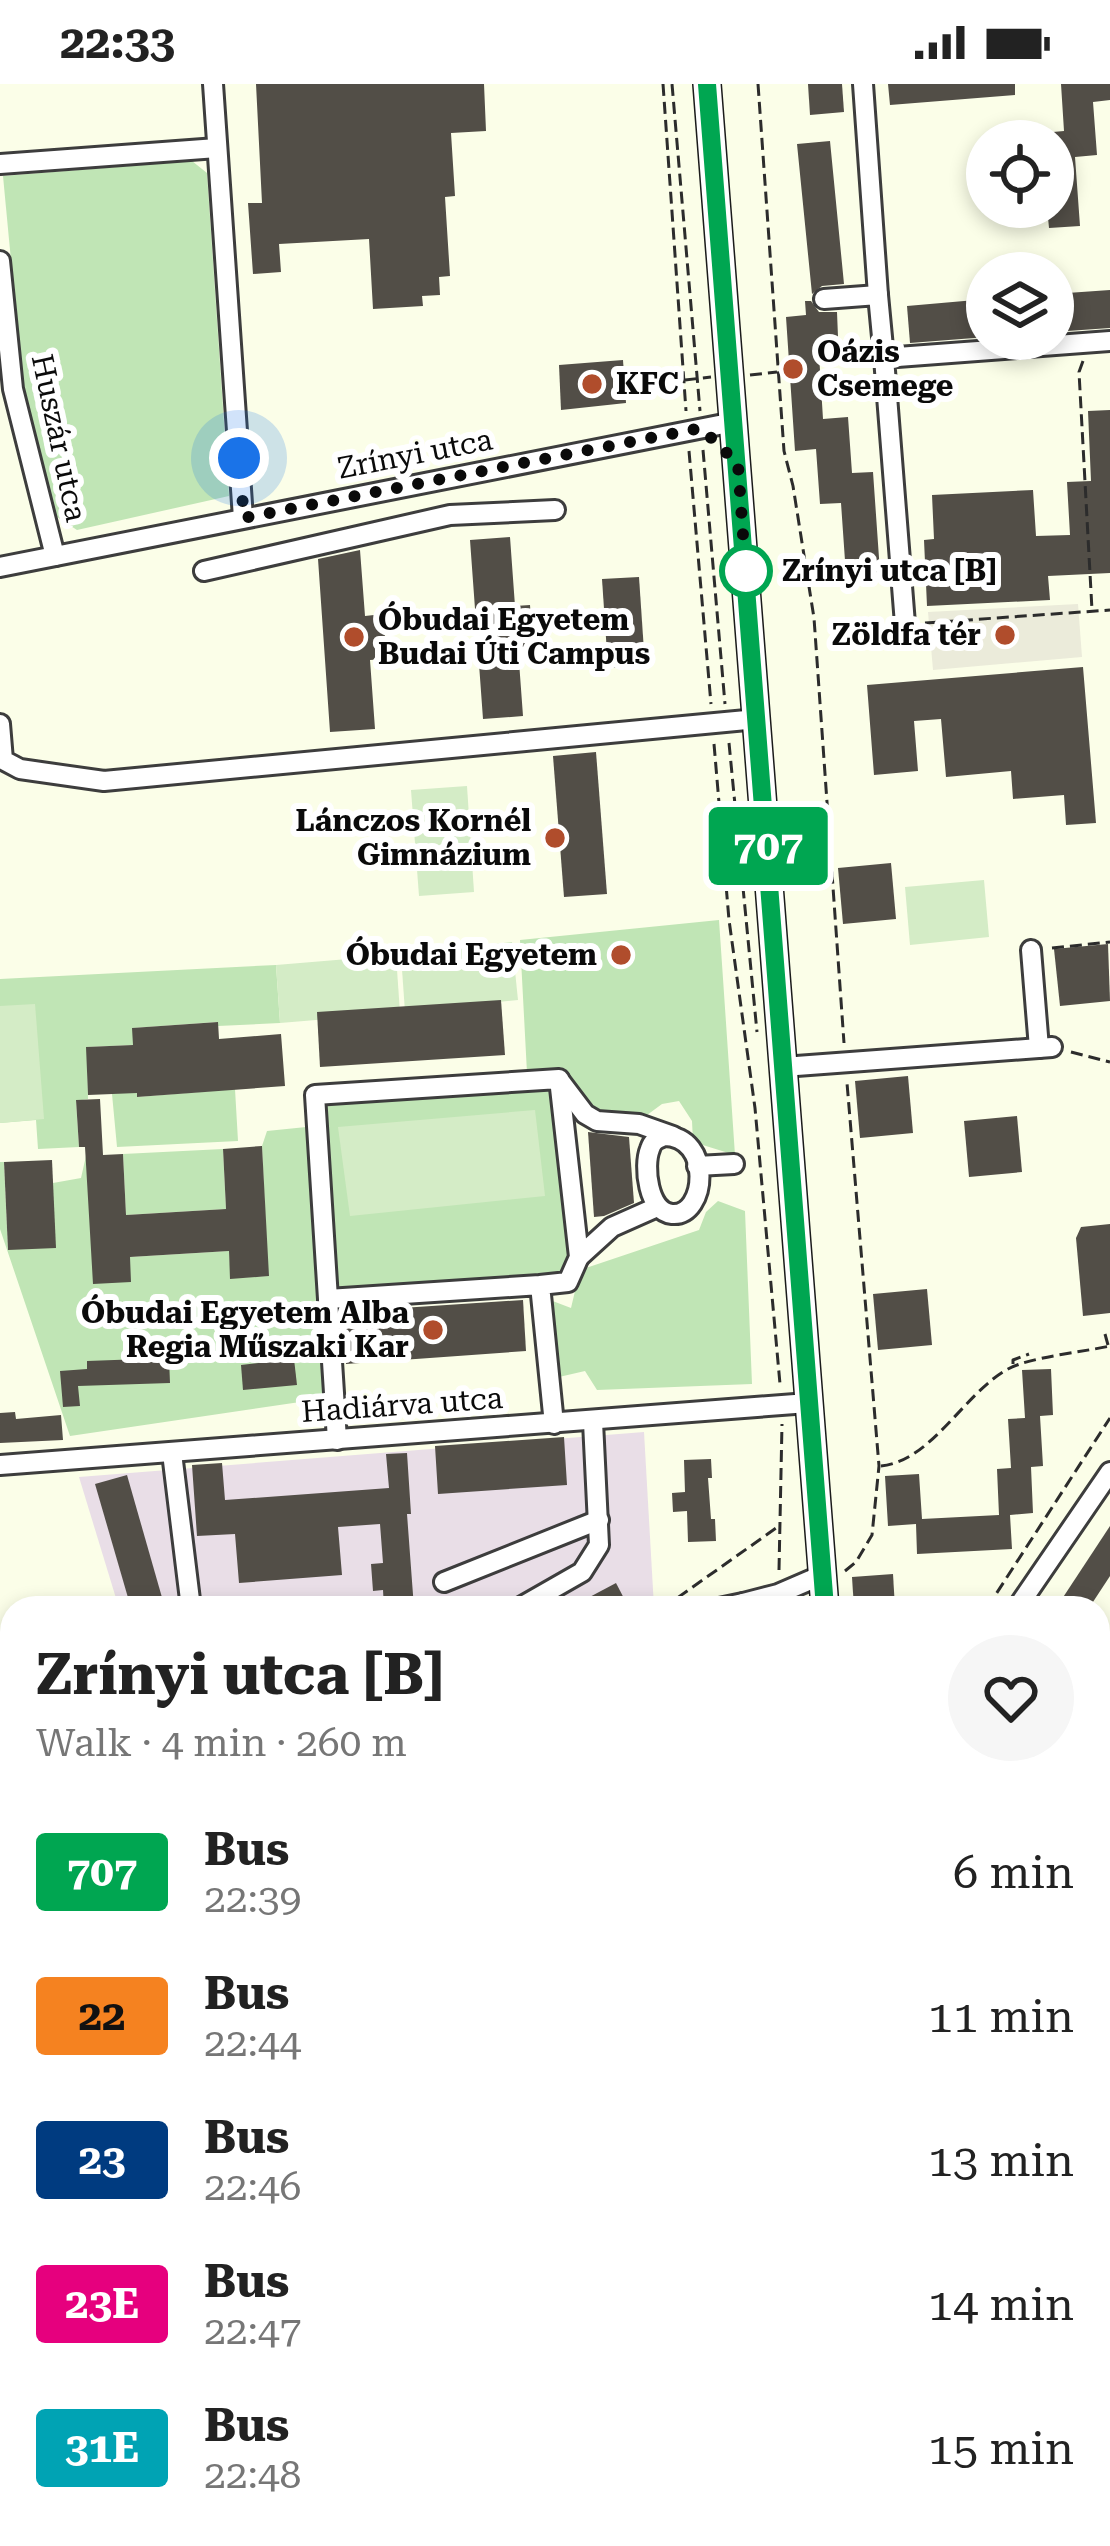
<!DOCTYPE html>
<meta charset="utf-8">
<style>
:root{--surface:#fff;--page:#f6f6f6;--text:#222;--muted:#767676}
body{margin:0;font-family:"Roboto Serif",serif;background:var(--page);color:var(--text);height:100vh;display:flex;flex-direction:column;font-size:45px;white-space:nowrap}
*{box-sizing:border-box;margin:0}
p{font-size:39px;color:var(--muted)}
.icon{flex:none;width:66px;height:66px;fill:none;stroke:currentColor;stroke-width:2;stroke-linecap:round;stroke-linejoin:round}
.map{position:relative;flex:1;overflow:hidden}
.panel{position:absolute;left:0px;top:1512px;width:1110px;height:951px;display:flex;flex-direction:column;background:var(--surface);border-radius:36px 36px 0 0;box-shadow:0 6px 18px #0003}
.panel>*{flex:none}
.badge{padding:0 24px;border-radius:9px;font-size:42px;line-height:78px}
.buttons{position:absolute;left:966px;top:36px;display:grid;gap:24px}
.buttons a{display:grid;place-items:center;width:108px;height:108px;border-radius:50%;background:var(--surface);box-shadow:0 6px 18px #0003;font-size:60px}
.you{position:absolute;width:60px;height:60px;margin:-30px;border:9px solid #fff;border-radius:50%;background:#1a73e8;box-shadow:0 0 0 18px #1a73e833}
.map>.badge{position:absolute;translate:-50% -50%;box-shadow:0 0 0 6px #fff}
.round{display:grid;place-items:center;flex:none;width:126px;height:126px;border-radius:63px;background:var(--page)}
.head{display:flex;align-items:center;justify-content:space-between;height:204px;padding:0 36px}
h1{font-size:57px;font-weight:700;line-height:90px}
ul{padding:0;list-style:none}
li{display:flex;align-items:center;gap:36px;height:144px;padding:0 36px}
li div{flex:1}
li b{display:block;font-size:45px}
li em{font-style:normal}
li .badge{min-width:132px;font-weight:700;text-align:center}
.status{display:flex;justify-content:space-between;align-items:center;height:84px;padding:0 60px;background:var(--surface);direction:ltr}
.status svg{height:33px;fill:currentColor}
.map>svg:first-child{display:block}
.industrial{fill:#e9dee7}
.green{fill:#c0e5b5}
.pitch{fill:#d4ecc6}
.plaza{fill:#ebebda}
.building{fill:#524e47}
.lines{fill:none;stroke-linecap:round;stroke-linejoin:round}
.minor-casing{stroke:#3d3d3d;stroke-width:24}
.major-casing{stroke:#1b1b1b;stroke-width:30}
.path{stroke:#2c2c2c;stroke-width:3;stroke-dasharray:12 6;stroke-linecap:butt}
.minor{stroke:#fff;stroke-width:18}
.major{stroke:#e8ef66;stroke-width:24}
.line-casing{stroke:#fff;stroke-width:27}
.line{stroke:#00a651;stroke-width:18}
.walk{stroke:#0a0a0a;stroke-width:12;stroke-dasharray:0 21.6}
.poi-dot{fill:#b04d2c;stroke:#fff;stroke-width:4.5}
.stop-dot{fill:#fff;stroke:#00a651;stroke-width:6}
.labels{text-anchor:middle;stroke-width:12;stroke-linejoin:round;paint-order:stroke}
.poi-label{font-size:30px;font-weight:bold;fill:#0a0a0a;stroke:#fff;text-anchor:end}
.street-label{font-size:30px;fill:#0a0a0a;stroke:#fff}
.stop-label{font-size:30px;font-weight:bold;fill:#0a0a0a;stroke:#fff;text-anchor:start}
</style>
<div class="status"><b>22:33</b><svg viewBox="0 0 49 12"><path d="M0 12V9h3v3zM5 12V6h3v6zM10 12V3h3v9zM15 12V0h3v12zM26 1h20v11H26zM47 4h2v5h-2z"/></svg></div>
<div class="map">
<svg width="1110" height="2462" viewBox="0 0 1110 2462">
<rect width="100%" height="100%" fill="#fbfee8"/>
<polygon class="industrial" points="644,1348 654,1523 651,1524 119,1524 79,1393"/>
<g class="green">
<polygon points="192,77 207,89 229,412 77,446 54,431 23,303 3,92"/>
<polygon points="719,836 735,1071 693,1058 692,1037 679,1017 662,1020 643,1034 565,1021 579,1173 568,1198 329,1215 341,1312 70,1352 0,1145 0,1078 4,1078 8,1166 53,1099 81,1094 86,1072 130,1173 229,1167 231,1194 268,1192 262,1062 267,1047 316,1042 315,1011 527,989 520,856"/>
<polygon points="276,881 280,939 218,942 217,938 133,944 133,961 87,963 88,1015 76,1017 79,1063 38,1065 36,1036 0,1039 0,895"/>
<polygon points="235,1005 238,1057 117,1063 112,1010 137,1006 138,1013"/>
<polygon points="223,1065 226,1125 126,1131 123,1070"/>
<polygon points="718,1117 745,1127 752,1300 597,1306 585,1287 559,1293 550,1216 571,1224 580,1186 699,1146 706,1128"/>
<polygon points="502,2451 737,2451 735,2462 507,2462 510,2459"/>
</g>
<g class="pitch">
<polygon points="467,702 474,808 419,812 411,706"/>
<polygon points="984,796 989,853 910,861 905,803"/>
<polygon points="512,858 518,916 405,928 401,871"/>
<polygon points="396,871 400,929 280,939 276,881"/>
<polygon points="35,920 44,1035 0,1039 0,922"/>
<polygon points="535,1026 545,1112 350,1132 338,1043"/>
</g>
<polygon class="plaza" points="1078,520 1082,573 933,586 928,528"/>
<g class="building">
<polygon points="256,0 484,0 486,47 451,49 455,112 445,113 450,192 439,193 440,211 422,212 423,222 373,225 369,155 279,160 281,188 253,190 248,119 262,119"/>
<polygon points="808,0 842,0 844,28 810,31"/>
<polygon points="888,0 1015,0 1015,11 890,21"/>
<polygon points="1061,0 1110,0 1110,16 1093,18 1097,71 1075,73 1080,142 1049,144 1047,123 1053,123 1053,48 1064,47"/>
<polygon points="830,57 844,200 822,202 812,210 797,60"/>
<polygon points="1110,206 1110,244 1053,248 1053,210"/>
<polygon points="987,215 987,253 910,259 907,222"/>
<polygon points="805,217 811,217 819,228 837,228 838,253 818,254 823,335 848,333 852,389 873,388 880,488 846,491 841,419 820,420 816,365 795,367 786,233 806,231"/>
<polygon points="623,276 626,319 561,326 559,281"/>
<polygon points="1110,326 1110,489 1048,492 1050,516 927,522 924,456 934,455 932,411 1033,406 1036,452 1070,451 1067,398 1091,397 1088,327"/>
<polygon points="510,453 515,522 530,521 533,563 518,564 523,632 483,635 470,456"/>
<polygon points="360,466 365,532 383,530 387,575 370,576 375,645 330,648 318,475"/>
<polygon points="639,493 645,582 608,584 602,495"/>
<polygon points="1083,583 1096,739 1066,741 1064,711 1013,715 1011,687 946,693 941,635 914,637 918,687 874,691 867,601"/>
<polygon points="596,668 607,810 564,813 553,672"/>
<polygon points="891,779 896,835 843,840 838,784"/>
<polygon points="1108,860 1110,917 1060,922 1054,865"/>
<polygon points="501,916 505,971 320,983 317,928"/>
<polygon points="218,938 219,955 281,950 285,1002 137,1013 137,1009 88,1011 86,963 133,961 132,944"/>
<polygon points="908,992 913,1049 860,1054 855,997"/>
<polygon points="100,1015 103,1071 123,1070 126,1131 226,1125 223,1065 262,1062 269,1192 230,1195 229,1167 130,1173 131,1198 93,1200 85,1063 79,1063 76,1016"/>
<polygon points="1017,1032 1022,1088 969,1093 964,1037"/>
<polygon points="588,1048 629,1053 634,1119 604,1132 594,1133"/>
<polygon points="52,1076 56,1164 8,1166 4,1078"/>
<polygon points="1110,1140 1110,1229 1083,1232 1076,1154 1081,1143"/>
<polygon points="927,1205 932,1261 878,1266 873,1210"/>
<polygon points="523,1216 526,1267 346,1280 342,1228"/>
<polygon points="169,1274 170,1299 78,1302 80,1322 63,1323 60,1287 87,1285 87,1277"/>
<polygon points="294,1275 297,1301 243,1306 241,1281"/>
<polygon points="1051,1285 1053,1331 1040,1332 1043,1382 1031,1383 1033,1429 1010,1431 1012,1465 917,1470 916,1440 888,1442 885,1392 919,1390 922,1435 999,1431 997,1385 1011,1384 1008,1335 1025,1334 1022,1286"/>
<polygon points="15,1328 16,1335 61,1331 63,1356 0,1359 0,1329"/>
<polygon points="564,1353 567,1401 438,1410 435,1362"/>
<polygon points="407,1369 411,1430 407,1430 414,1524 384,1524 383,1506 373,1507 371,1480 383,1479 380,1440 338,1443 342,1491 239,1499 235,1450 197,1452 192,1381 222,1379 225,1416 389,1404 386,1370"/>
<polygon points="711,1375 712,1394 708,1394 711,1435 715,1435 716,1457 688,1458 687,1427 673,1428 672,1409 685,1408 684,1376"/>
<polygon points="127,1391 165,1524 131,1524 95,1400"/>
<polygon points="1110,1442 1110,1492 1089,1524 1056,1524"/>
<polygon points="893,1490 895,1524 854,1524 852,1493"/>
<polygon points="616,1499 629,1524 569,1524"/>
</g>
<g class="lines">
<g class="minor-casing">
<g id="minor">
<polyline points="213,0 243,434"/>
<polyline points="863,0 878,211"/>
<polyline points="0,80 217,64"/>
<polyline points="0,177 13,305 55,472"/>
<polyline points="824,215 878,211 884,274"/>
<polyline points="0,483 734,338"/>
<polyline points="204,487 450,431 555,426"/>
<polyline points="905,540 884,274 1110,257"/>
<polyline points="0,640 3,676 20,685 104,697 757,635"/>
<polyline points="1031,866 1039,964"/>
<polyline points="783,983 1052,963"/>
<polyline points="560,997 585,1030 597,1037 639,1040 673,1052"/>
<path d="M 664,1052 C 713,1052 707,1133 672,1130 C 648,1128 643,1082 650,1065 C 653,1056 656,1056 664,1052 Z"/>
<polyline points="697,1082 734,1080"/>
<polyline points="579,1173 612,1143 657,1123"/>
<polyline points="540,1201 568,1198 579,1173 559,995 315,1011 328,1215 540,1201 554,1340"/>
<polyline points="328,1215 337,1356"/>
<polyline points="172,1369 191,1524"/>
<polyline points="0,1381 808,1319"/>
<polyline points="444,1498 599,1436"/>
<polyline points="519,1524 582,1488 599,1461 593,1338"/>
<polyline points="719,1524 743,1519"/>
<polyline points="743,1524 743,1519 778,1510 822,1491"/>
<polyline points="1017,1524 1110,1388"/>
<polyline points="0,1726 12,1763"/>
<polyline points="1098,1781 1110,1768"/>
<polyline points="0,1856 12,1850"/>
<polyline points="0,1908 12,1938"/>
<polyline points="0,2113 12,2108"/>
<polyline points="1098,2247 1110,2273"/>
<polyline points="0,2298 12,2292"/>
<polyline points="1098,2328 1110,2320"/>
<polyline points="184,2451 194,2458"/>
<polyline points="338,2462 348,2451"/>
<polyline points="890,2462 907,2451"/>
</g>
</g>
<g class="major-casing">
<g id="major">
<polyline points="707,0 825,1524"/>
<polyline points="761,2462 763,2451"/>
</g>
</g>
<g class="path">
<polyline points="663,0 686,327"/>
<polyline points="672,0 700,327"/>
<polyline points="758,0 784,367 793,402 814,534 844,959"/>
<polyline points="1083,277 1079,288 1092,526"/>
<polyline points="750,291 777,288"/>
<polyline points="685,296 711,293"/>
<polyline points="703,366 725,620"/>
<polyline points="689,367 711,620"/>
<polyline points="925,539 1110,526"/>
<polyline points="729,659 757,948"/>
<polyline points="714,660 729,836 755,1024 780,1300"/>
<polyline points="1052,864 1110,858"/>
<polyline points="1071,968 1110,978"/>
<polyline points="1105,1250 1108,1261"/>
<polyline points="1013,1280 1013,1276 1029,1270"/>
<path d="M 881,1382 C 932,1377 964,1309 1008,1285 C 1030,1273 1083,1268 1110,1262"/>
<polyline points="779,1486 782,1340"/>
<polyline points="845,1487 856,1478 872,1451 879,1382 847,999"/>
<polyline points="663,1524 779,1442"/>
<polyline points="987,1524 1110,1334"/>
<polyline points="533,2451 544,2459"/>
<polyline points="477,2453 493,2462"/>
<polyline points="297,2462 307,2451"/>
<polyline points="371,2462 381,2451"/>
<polyline points="713,2462 715,2451"/>
</g>
<use href="#minor" class="minor"/>
<use href="#major" class="major"/>
</g>
<g class="lines">
<g class="line-casing">
<polyline id="line" points="707,0 825,1524"/>
</g>
<use href="#line" class="line"/>
<polyline class="walk" points="239,374 244,434 701,344 738,380 747,508 746,487"/>
</g>
<g class="poi-dot">
<circle cx="793" cy="285" r="12"/>
<circle cx="592" cy="300" r="12"/>
<circle cx="1005" cy="551" r="12"/>
<circle cx="354" cy="553" r="12"/>
<circle cx="555" cy="754" r="12"/>
<circle cx="621" cy="871" r="12"/>
<circle cx="433" cy="1246" r="12"/>
</g>
<circle class="stop-dot" cx="746" cy="487" r="24"/>
<g class="labels">
<g class="poi-label">
<text x="817" y="278" text-anchor="start">Oázis<tspan x="817" dy="34">Csemege</tspan></text>
<text x="616" y="310" text-anchor="start">KFC</text>
<text x="378" y="546" text-anchor="start">Óbudai Egyetem<tspan x="378" dy="34">Budai Úti Campus</tspan></text>
<text x="981" y="561">Zöldfa tér</text>
<text x="531" y="747">Lánczos Kornél<tspan x="531" dy="34">Gimnázium</tspan></text>
<text x="597" y="881">Óbudai Egyetem</text>
<text x="409" y="1239">Óbudai Egyetem Alba<tspan x="409" dy="34">Regia Műszaki Kar</tspan></text>
</g>
<g class="street-label">
<text transform="translate(59 354) rotate(78)" y="10">Huszár utca</text>
<text transform="translate(415 370) rotate(-11)" y="10">Zrínyi utca</text>
<text transform="translate(402 1321) rotate(-4)" y="10">Hadiárva utca</text>
</g>
<g class="stop-label">
<text x="782" y="497">Zrínyi utca [B]</text>
</g>
</g>
</svg>
<div class="buttons">
<a><svg class="icon" aria-label="locate" viewBox="0 0 24 24"><circle cx="12" cy="12" r="6"/><path d="M12 2v4M12 18v4M2 12h4M18 12h4"/></svg></a>
<a><svg class="icon" aria-label="layers" viewBox="0 0 24 24"><path d="M12 4l9 5-9 5-9-5zM3 14l9 5 9-5"/></svg></a>
</div>
<div class="you" style="left:239px;top:374px"></div>
<b class="badge" style="left:768px;top:762px;background:#00a651;color:#fff">707</b>
<section class="panel">
<div class="head"><div><h1>Zrínyi utca [B]</h1><p>Walk · 4 min · 260 m</p></div><a class="round"><svg class="icon" aria-label="heart" viewBox="0 0 24 24"><path d="M12 20l-8-8c-3-5 5-10 8-4 3-6 11-1 8 4z"/></svg></a></div>
<ul>
<li><span class="badge" style="background:#00a651;color:#fff">707</span><div><b>Bus</b><p>22:39</p></div><em>6 min</em></li>
<li><span class="badge" style="background:#f58220;color:#111">22</span><div><b>Bus</b><p>22:44</p></div><em>11 min</em></li>
<li><span class="badge" style="background:#003b80;color:#fff">23</span><div><b>Bus</b><p>22:46</p></div><em>13 min</em></li>
<li><span class="badge" style="background:#e6007e;color:#fff">23E</span><div><b>Bus</b><p>22:47</p></div><em>14 min</em></li>
<li><span class="badge" style="background:#00a3b4;color:#fff">31E</span><div><b>Bus</b><p>22:48</p></div><em>15 min</em></li>
</ul>
</section>
</div>
